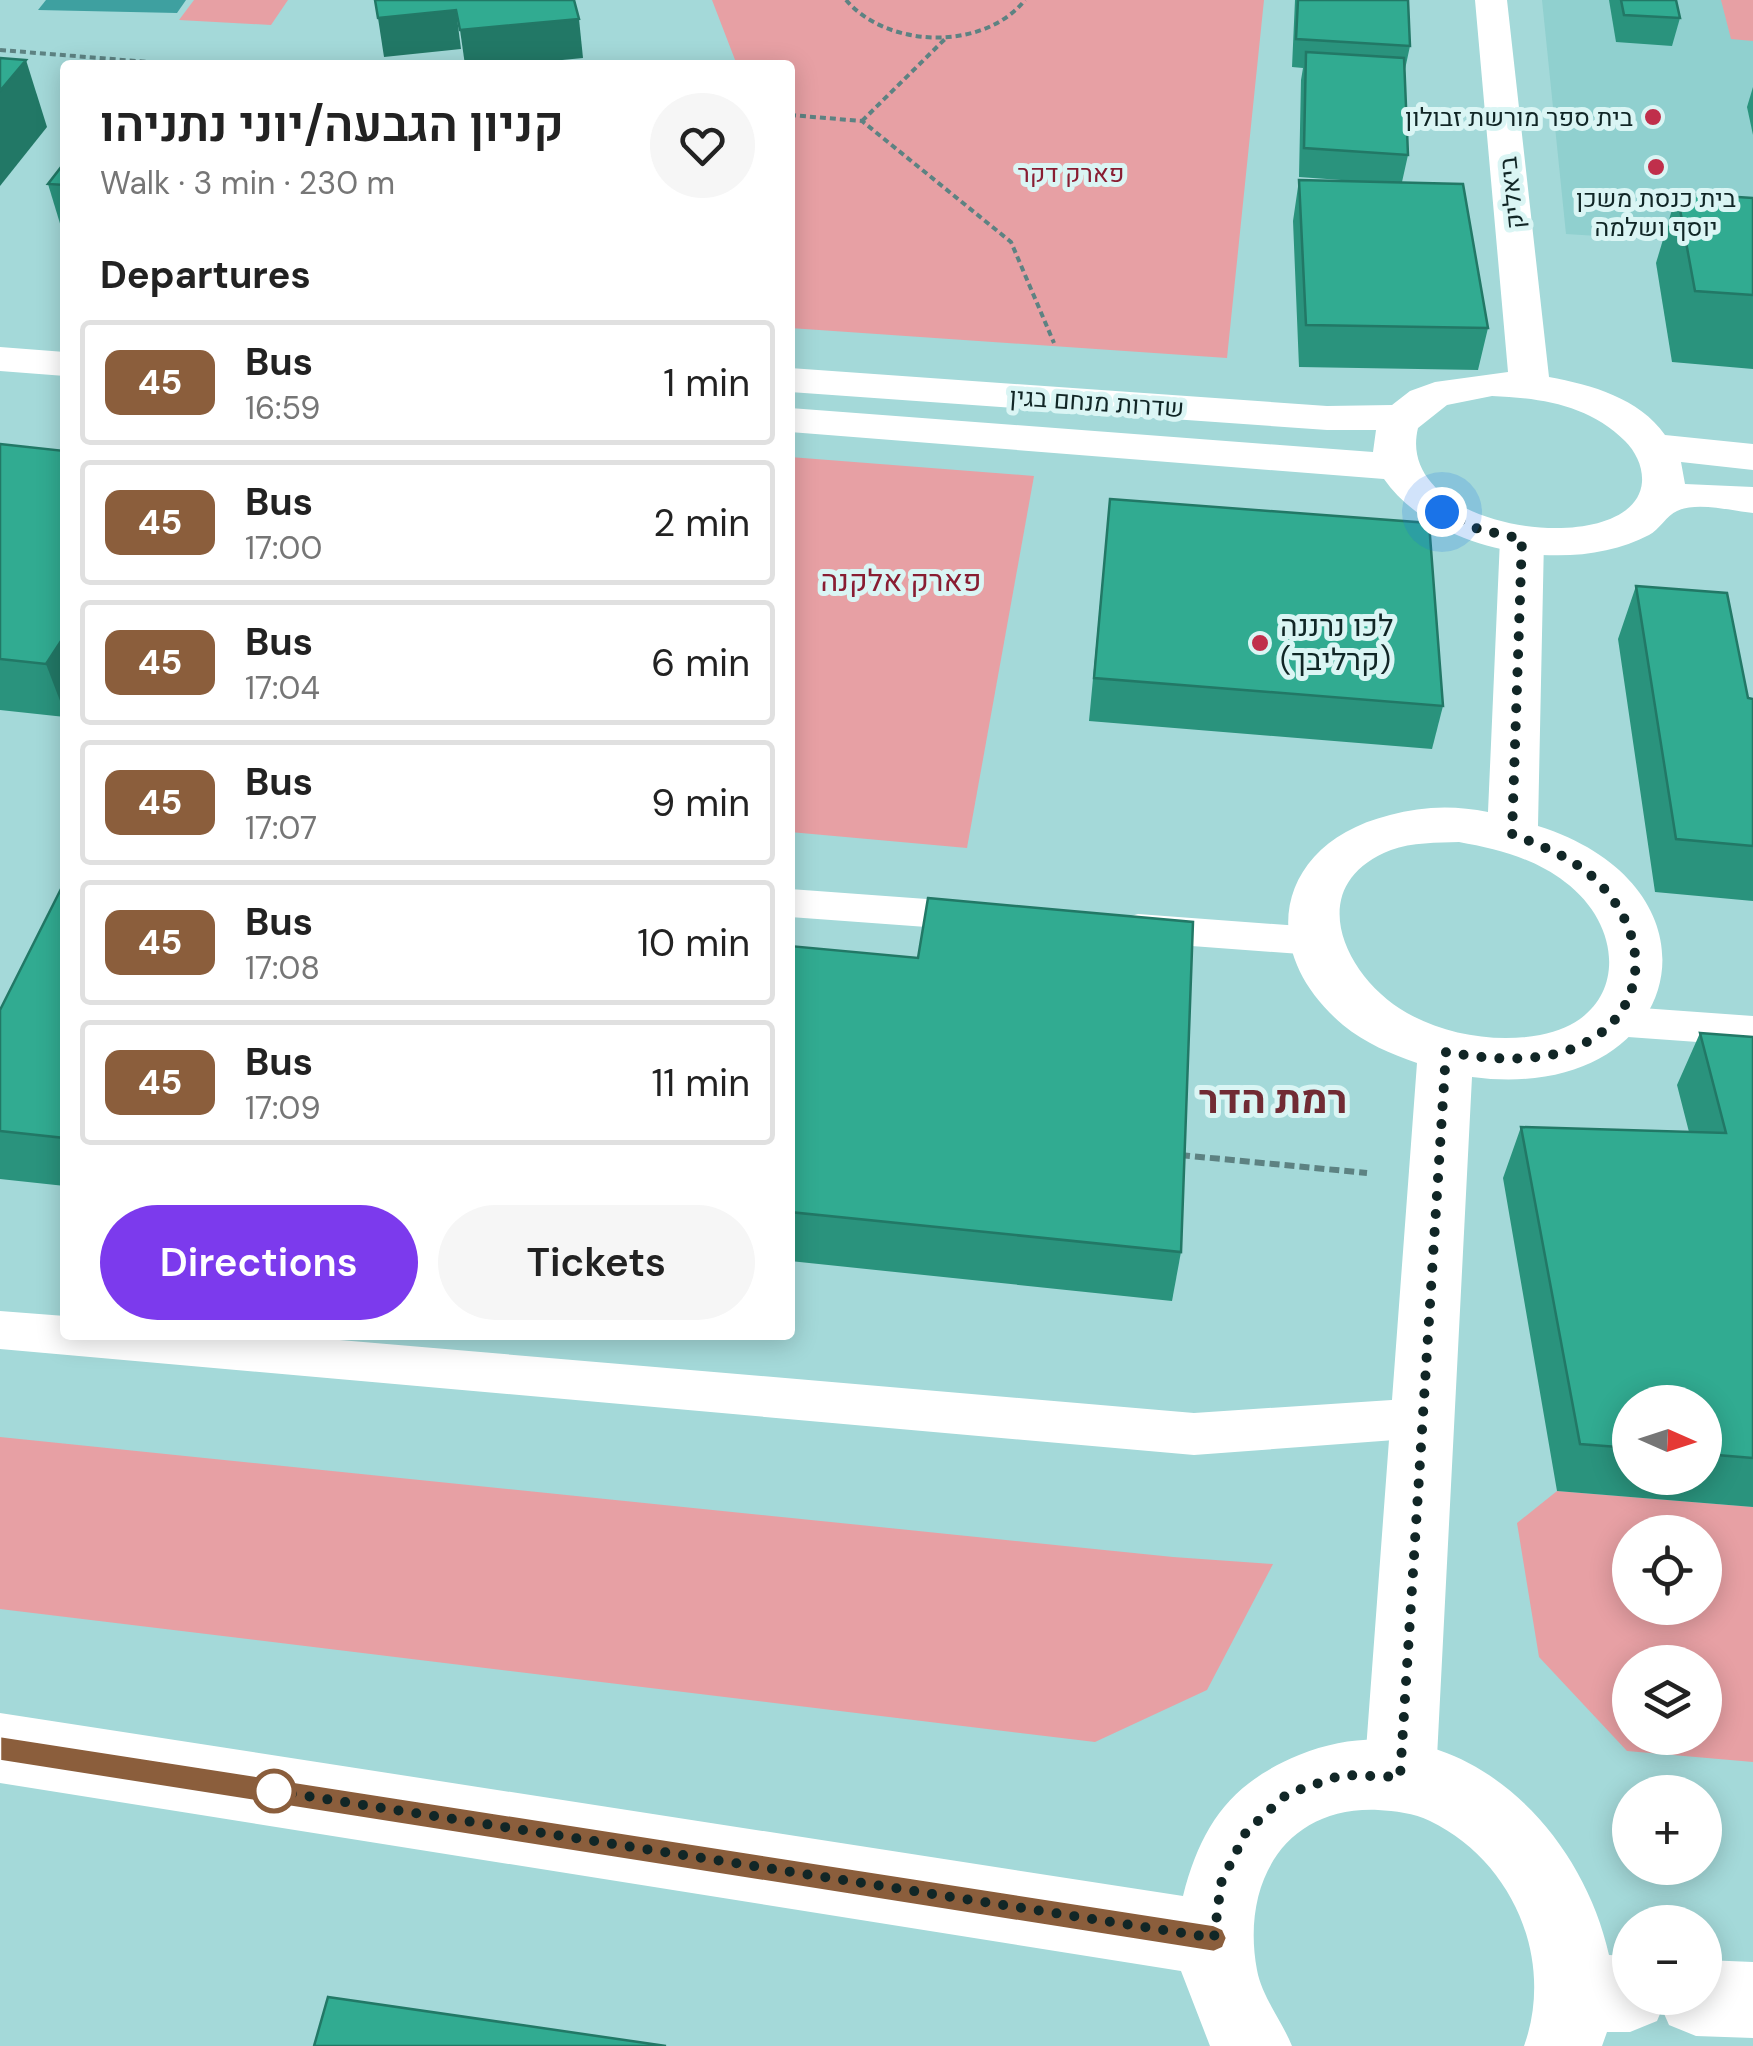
<!DOCTYPE html>
<meta charset="utf-8">
<style>
:root{--surface:#fff;--page:#f6f6f6;--text:#222;--muted:#767676;--line:#e0e0e0;--accent:#7c3aed}
body{margin:0;font-family:"DM Sans",Heebo,sans-serif;background:var(--page);color:var(--text);height:100vh;display:flex;flex-direction:column;font-size:38px;white-space:nowrap}
*{box-sizing:border-box;margin:0}
p{font-size:32px;color:var(--muted)}
.icon{flex:none;width:55px;height:55px;fill:none;stroke:currentColor;stroke-width:2;stroke-linecap:round;stroke-linejoin:round}
.map{position:relative;flex:1;overflow:hidden}
.sheet{position:absolute;left:60px;top:60px;width:735px;height:1280px;display:flex;flex-direction:column;background:var(--surface);border-radius:10px;box-shadow:0 5px 25px #0003}
.sheet>*{flex:none}
.badge{padding:0 20px;border-radius:15px;font-size:35px;line-height:65px}
.needle{width:65px;rotate:93deg}
.controls{position:absolute;left:1612px;top:1385px;display:grid;gap:20px}
.controls a{display:grid;place-items:center;width:110px;height:110px;border-radius:50%;background:var(--surface);box-shadow:0 5px 25px #0003;font-size:50px}
.you{position:absolute;width:50px;height:50px;margin:-25px;border:8px solid #fff;border-radius:50%;background:#1a73e8;box-shadow:0 0 0 15px #1a73e833}
.map>.badge{position:absolute;translate:-50% -50%;box-shadow:0 0 0 5px #fff}
h2{padding:0 40px;font-size:38px;line-height:90px}
.round{display:grid;place-items:center;flex:none;width:105px;height:105px;border-radius:52px;background:var(--page)}
.head{display:flex;align-items:center;justify-content:space-between;height:170px;padding:0 40px}
h1{font-size:48px;font-weight:600;line-height:75px}
.primary-button{display:flex;gap:20px;margin-top:auto;padding:20px 40px}
.primary-button a{flex:1;height:115px;border-radius:60px;background:var(--accent);color:#fff;font-size:40px;font-weight:600;line-height:115px;text-align:center}
.primary-button a+a{background:var(--page);color:var(--text)}
ul{padding:0;list-style:none}
li{display:flex;align-items:center;gap:30px;height:125px;margin:0 20px 15px;padding:0 20px;border:5px solid var(--line);border-radius:10px}
li div{flex:1}
li b{display:block;font-size:38px}
li em{font-style:normal}
li .badge{min-width:110px;font-weight:700;text-align:center}
.map>svg:first-child{display:block}
.built{fill:#90d0cf}
.green{fill:#e7a0a4;fill-rule:evenodd}
.water{fill:#3ea0a0}
.lines{fill:none;stroke-linecap:round;stroke-linejoin:round}
.path-far1{stroke:#5d8282;stroke-width:4;stroke-dasharray:6 4;stroke-linecap:butt}
.path{stroke:#5d8282;stroke-width:6;stroke-dasharray:10 5;stroke-linecap:butt}
.service{fill:#fff;fill-rule:evenodd}
.minor{fill:#fff;fill-rule:evenodd}
.tertiary{fill:#fff;fill-rule:evenodd}
.wall{fill:#2a937d;fill-rule:evenodd}
.shaded-wall{fill:#227866}
.building{fill:#31ab91;stroke:#227866;stroke-width:2.5}
.line{fill:#8b5e3c;stroke:#fff;stroke-width:2.5}
.walk{stroke:#112626;stroke-width:10;stroke-dasharray:0 18}
.poi-dot{fill:#c02f4b;stroke:#daf5f4;stroke-width:4}
.stop-dot{fill:#fff;stroke:#8b5e3c;stroke-width:5}
.labels{text-anchor:middle;stroke-width:10;stroke-linejoin:round;paint-order:stroke}
.far-poi-label{font-size:25px;fill:#112626;stroke:#daf5f4;text-anchor:end}
.far-park-label{font-size:25px;fill:#891d32;stroke:#daf5f4}
.far-street-label{font-size:25px;fill:#112626;stroke:#daf5f4}
.park-label{font-size:30px;fill:#891d32;stroke:#daf5f4}
.poi-label{font-size:30px;fill:#112626;stroke:#daf5f4;text-anchor:start}
.district-label{font-size:40px;font-weight:bold;fill:#712b34;stroke:#daf5f4}
</style>
<div class="map">
<svg width="1753" height="2046" viewBox="0 0 1753 2046">
<rect width="100%" height="100%" fill="#a4d9d9"/>
<polygon class="built" points="1542,0 1753,0 1753,246 1566,234"/>
<g class="green">
<polygon points="194,0 288,0 271,25 179,20"/>
<polygon points="712,0 1264,0 1227,358 790,328 790,65 737,65"/>
<polygon points="1721,0 1753,0 1753,41 1731,39"/>
<polygon points="790,457 1034,476 967,848 790,832"/>
<polygon points="0,1437 1173,1557 1273,1564 1207,1690 1095,1742 0,1609"/>
<path d="M 1557,1491 L 1753,1507 L 1753,1762 L 1627,1751 L 1539,1657 L 1517,1523 ZM 1705,1532 L 1705,1608 L 1630,1608 L 1630,1532 ZM 1705,1662 L 1705,1738 L 1630,1738 L 1630,1662 Z"/>
</g>
<polygon class="water" points="46,0 186,0 177,13 38,10"/>
<g class="lines">
<g class="path-far1">
<path d="M 846,0 C 888,49 984,51 1025,0"/>
<polyline points="0,50 186,65"/>
<polyline points="790,115 862,121 1011,242 1054,343"/>
<polyline points="862,121 947,37"/>
</g>
<polyline class="path" points="1180,1155 1367,1173"/>
<g class="service">
<polygon points="790,889 981,903 995,907 1000,917 995,927 981,931 790,917"/>
<polygon points="1138,914 1314,927 1328,931 1333,941 1328,951 1314,955 1138,942 1124,938 1119,928 1124,918"/>
<polygon points="1614,1006 1753,1016 1753,1046 1614,1036 1600,1032 1594,1021 1600,1010"/>
<polygon points="0,1311 65,1316 65,1335 281,1335 1194,1413 1422,1398 1438,1404 1445,1418 1438,1432 1422,1438 1194,1455 0,1349"/>
</g>
<path class="minor" d="M 1522,526 L 1538,530 L 1544,539 L 1538,826 C 1738,889 1683,1105 1472,1077 L 1436,1777 L 1425,1802 L 1400,1812 L 1375,1802 L 1364,1777 L 1417,1063 C 1391,1054 1365,1043 1343,1025 C 1254,950 1276,843 1390,815 C 1422,806 1455,805 1488,812 L 1500,539 L 1506,530 ZM 1459,842 C 1497,849 1534,858 1565,882 C 1628,929 1627,1019 1540,1035 C 1496,1043 1446,1035 1407,1013 C 1344,977 1301,885 1391,850 C 1412,842 1437,843 1459,842 Z"/>
<g class="tertiary">
<path d="M 1475,0 L 1507,0 L 1549,377 C 1592,385 1639,398 1665,435 L 1753,444 L 1753,470 L 1681,462 L 1685,484 L 1753,487 L 1753,513 C 1732,511 1697,501 1677,511 C 1667,515 1659,530 1649,535 C 1570,577 1435,552 1384,479 L 790,432 L 790,408 L 1373,452 L 1376,430 L 1327,430 L 790,392 L 790,368 L 1327,406 L 1392,405 L 1410,391 L 1435,382 L 1508,372 ZM 1492,396 C 1541,398 1589,405 1625,441 C 1636,452 1643,467 1642,482 C 1636,562 1392,534 1418,428 L 1447,405 Z"/>
<polygon points="0,347 65,352 65,376 0,371"/>
<path d="M 0,1713 L 1183,1896 C 1201,1825 1231,1783 1299,1755 C 1445,1696 1578,1816 1609,1955 L 1630,1956 L 1630,1998 L 1705,1998 L 1705,1960 L 1753,1962 L 1753,2038 L 1696,2036 L 1669,2025 L 1662,2009 L 1657,2021 L 1630,2032 L 1607,2032 L 1602,2046 L 1524,2046 C 1555,1960 1513,1861 1430,1821 C 1414,1813 1395,1811 1378,1810 C 1283,1806 1241,1885 1257,1970 C 1262,1997 1282,2021 1292,2046 L 1210,2046 L 1181,1971 L 0,1783 Z"/>
</g>
</g>
<g class="wall">
<polygon points="1295,0 1408,0 1410,46 1404,74 1408,155 1402,182 1488,328 1478,370 1299,367 1293,221 1299,180 1369,182 1299,177 1301,80 1303,68 1292,67"/>
<polygon points="1609,0 1676,0 1680,18 1672,46 1616,42"/>
<polygon points="1753,87 1753,135 1747,107"/>
<polygon points="65,162 65,240 48,184"/>
<polygon points="1677,193 1753,198 1753,369 1672,362 1656,263"/>
<polygon points="0,444 65,451 65,717 0,710"/>
<polygon points="1110,499 1443,706 1432,749 1089,721"/>
<polygon points="1636,586 1748,698 1753,699 1753,901 1655,892 1618,639"/>
<polygon points="65,881 65,1186 0,1179 0,1010"/>
<polygon points="790,946 1181,1252 1172,1301 790,1261"/>
<path d="M 1700,1033 L 1753,1037 L 1753,1507 L 1557,1491 L 1503,1178 L 1521,1127 L 1689,1132 L 1677,1085 ZM 1630,1402 L 1705,1402 L 1705,1478 L 1630,1478 Z"/>
</g>
<g class="shaded-wall">
<polygon points="456,10 461,49 384,57 378,18"/>
<polygon points="579,19 583,58 510,65 465,65 460,30"/>
<polygon points="26,60 47,127 0,186 0,91"/>
<polygon points="65,635 65,714 46,664"/>
</g>
<g class="building">
<polygon points="375,0 574,0 579,19 460,30 456,10 378,18"/>
<polygon points="1298,0 1408,0 1410,46 1296,39"/>
<polygon points="1621,0 1676,0 1680,18 1624,15"/>
<polygon points="1306,52 1404,58 1408,155 1304,148"/>
<polygon points="0,58 26,60 0,91"/>
<polygon points="65,162 65,185 48,184"/>
<polygon points="1299,180 1463,184 1488,328 1306,325"/>
<polygon points="1677,193 1753,198 1753,295 1695,291"/>
<polygon points="0,444 65,451 65,635 46,664 0,659"/>
<polygon points="1110,499 1429,523 1443,706 1094,678"/>
<polygon points="1636,586 1727,593 1748,698 1753,699 1753,846 1676,839"/>
<polygon points="65,881 65,1138 0,1131 0,1010"/>
<polygon points="928,898 1193,922 1181,1252 790,1212 790,946 918,958"/>
<polygon points="1700,1033 1753,1037 1753,1458 1705,1454 1705,1402 1630,1402 1630,1448 1580,1444 1521,1127 1726,1133"/>
<polygon points="328,1997 666,2046 314,2046"/>
</g>
<polygon class="line" points="0,1736 1214,1925 1223,1929 1227,1938 1223,1948 1214,1952 0,1761"/>
<g class="lines">
<path class="walk" d="M 274,1791 L 1214,1938 L 1221,1883 L 1246,1832 L 1287,1794 L 1342,1775 L 1400,1777 L 1446,1052 C 1477,1057 1506,1061 1538,1057 C 1636,1045 1667,954 1599,883 C 1576,859 1542,846 1512,834 L 1522,539 L 1478,529 L 1442,512"/>
</g>
<g class="poi-dot">
<circle cx="1653" cy="117" r="10"/>
<circle cx="1656" cy="167" r="10"/>
<circle cx="1260" cy="643" r="10"/>
</g>
<circle class="stop-dot" cx="274" cy="1791" r="20"/>
<g class="labels">
<g class="far-poi-label">
<text x="1633" y="126">בית ספר מורשת זבולון</text>
<text x="1656" y="207" text-anchor="middle">בית כנסת משכן<tspan x="1656" dy="29">יוסף ושלמה</tspan></text>
</g>
<g class="far-park-label">
<text x="1071" y="182">פארק דקר</text>
</g>
<g class="far-street-label">
<text transform="translate(1511 193) rotate(-96)" y="9">ביאליק</text>
<text transform="translate(1097 402) rotate(4)" y="9">שדרות מנחם בגין</text>
</g>
<g class="park-label">
<text x="901" y="591">פארק אלקנה</text>
</g>
<g class="poi-label">
<text x="1280" y="636">לכו נרננה<tspan x="1280" dy="34">(קרליבך)</tspan></text>
</g>
<g class="district-label">
<text x="1273" y="1113">רמת הדר</text>
</g>
</g>
</svg>
<div class="controls">
<a><svg class="needle" viewBox="-14 -14 28 28"><path d="M0-13l5 13h-10z" fill="#e53935"/><path d="M0 13l5-13h-10z" fill="#767676"/></svg></a>
<a><svg class="icon" aria-label="locate" viewBox="0 0 24 24"><circle cx="12" cy="12" r="6"/><path d="M12 2v4M12 18v4M2 12h4M18 12h4"/></svg></a>
<a><svg class="icon" aria-label="layers" viewBox="0 0 24 24"><path d="M12 4l9 5-9 5-9-5zM3 14l9 5 9-5"/></svg></a>
<a>+</a>
<a>−</a>
</div>
<div class="you" style="left:1442px;top:512px"></div>
<section class="sheet">
<div class="head"><div><h1>קניון הגבעה/יוני נתניהו</h1><p>Walk · 3 min · 230 m</p></div><a class="round"><svg class="icon" aria-label="heart" viewBox="0 0 24 24"><path d="M12 20l-8-8c-3-5 5-10 8-4 3-6 11-1 8 4z"/></svg></a></div>
<h2>Departures</h2>
<ul>
<li><span class="badge" style="background:#8b5e3c;color:#fff">45</span><div><b>Bus</b><p>16:59</p></div><em>1 min</em></li>
<li><span class="badge" style="background:#8b5e3c;color:#fff">45</span><div><b>Bus</b><p>17:00</p></div><em>2 min</em></li>
<li><span class="badge" style="background:#8b5e3c;color:#fff">45</span><div><b>Bus</b><p>17:04</p></div><em>6 min</em></li>
<li><span class="badge" style="background:#8b5e3c;color:#fff">45</span><div><b>Bus</b><p>17:07</p></div><em>9 min</em></li>
<li><span class="badge" style="background:#8b5e3c;color:#fff">45</span><div><b>Bus</b><p>17:08</p></div><em>10 min</em></li>
<li><span class="badge" style="background:#8b5e3c;color:#fff">45</span><div><b>Bus</b><p>17:09</p></div><em>11 min</em></li>
</ul>
<div class="primary-button"><a>Directions</a><a>Tickets</a></div>
</section>
</div>
